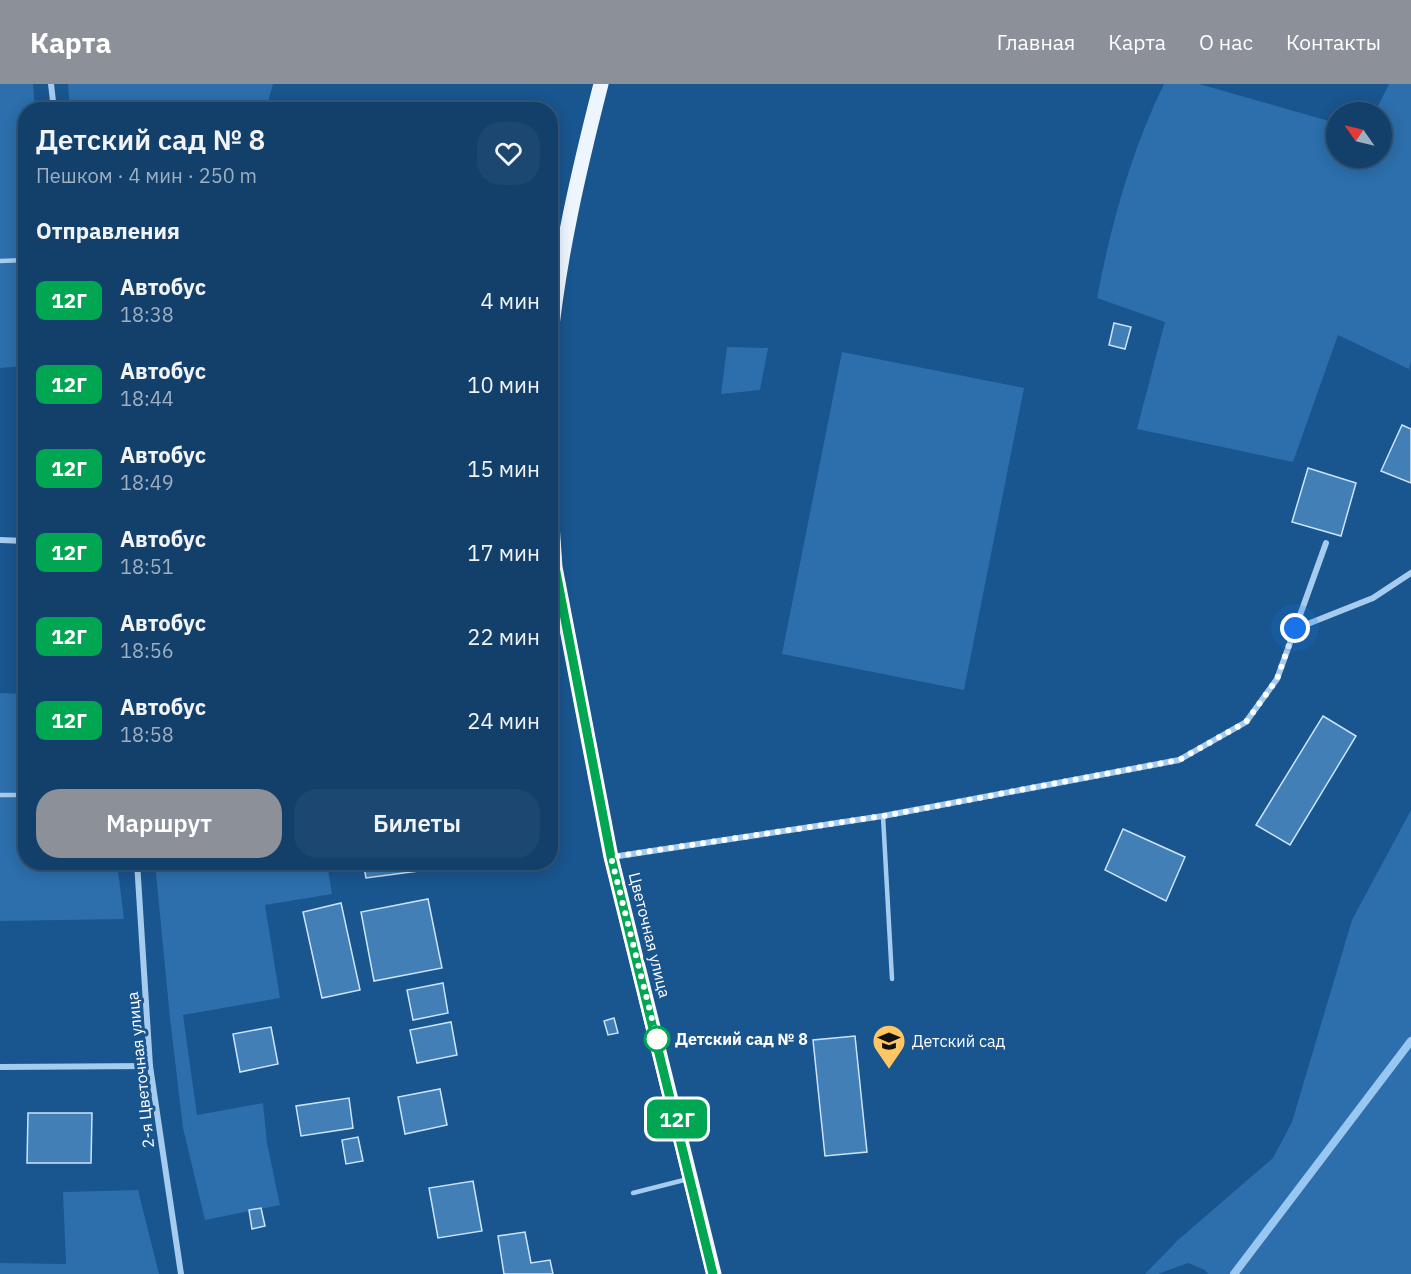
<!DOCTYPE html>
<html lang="ru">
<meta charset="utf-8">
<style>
:root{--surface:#13406a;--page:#1c4770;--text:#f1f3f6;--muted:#9dafc1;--line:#32597e;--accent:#8c9099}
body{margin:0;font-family:"IBM Plex Sans",sans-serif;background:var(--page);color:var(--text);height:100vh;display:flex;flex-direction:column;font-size:22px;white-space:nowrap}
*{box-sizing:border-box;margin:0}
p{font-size:20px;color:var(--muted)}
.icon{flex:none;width:33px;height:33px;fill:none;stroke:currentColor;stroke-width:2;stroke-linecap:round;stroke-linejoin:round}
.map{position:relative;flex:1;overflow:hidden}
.side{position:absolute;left:18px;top:18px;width:540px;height:768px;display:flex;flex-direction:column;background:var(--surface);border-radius:24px;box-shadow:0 3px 15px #0003,0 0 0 2px var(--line)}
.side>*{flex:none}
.badge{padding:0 12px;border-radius:9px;font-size:21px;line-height:39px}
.needle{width:39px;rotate:304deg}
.buttons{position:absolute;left:1326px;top:18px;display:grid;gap:12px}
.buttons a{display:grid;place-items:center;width:66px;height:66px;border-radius:50%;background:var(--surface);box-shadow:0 3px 15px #0003,0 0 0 2px var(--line);font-size:30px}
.you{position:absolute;width:30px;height:30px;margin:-15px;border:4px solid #fff;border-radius:50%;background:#1a73e8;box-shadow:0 0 0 9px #1a73e833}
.map>.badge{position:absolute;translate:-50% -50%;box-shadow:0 0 0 3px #fff}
h2{padding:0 18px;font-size:22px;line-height:54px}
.round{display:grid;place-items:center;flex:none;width:63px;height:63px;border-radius:24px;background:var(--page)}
.overview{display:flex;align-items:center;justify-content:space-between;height:102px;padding:0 18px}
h1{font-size:28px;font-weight:600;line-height:45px}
.action{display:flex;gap:12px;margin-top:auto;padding:12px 18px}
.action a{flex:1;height:69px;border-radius:24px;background:var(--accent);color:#fff;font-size:24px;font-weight:600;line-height:69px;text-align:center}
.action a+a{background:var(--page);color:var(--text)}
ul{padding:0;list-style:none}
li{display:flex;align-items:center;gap:18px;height:84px;padding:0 18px}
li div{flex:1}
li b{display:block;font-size:22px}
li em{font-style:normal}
li .badge{min-width:66px;font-weight:700;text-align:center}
header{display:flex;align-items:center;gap:36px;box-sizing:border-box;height:84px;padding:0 30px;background:var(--accent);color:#fff}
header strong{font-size:28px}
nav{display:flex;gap:33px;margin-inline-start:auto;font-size:21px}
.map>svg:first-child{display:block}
.green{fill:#2c6fac}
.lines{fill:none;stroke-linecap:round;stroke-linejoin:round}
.stream{stroke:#98c8f1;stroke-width:8}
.building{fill:#427fb6;stroke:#cbe4fa;stroke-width:1.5}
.lane{stroke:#a5ccee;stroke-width:4.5}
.street{stroke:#a5ccee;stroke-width:6}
.primary{stroke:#edf5ff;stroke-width:15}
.line-casing{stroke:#fff;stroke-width:14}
.line{stroke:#00a651;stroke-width:9}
.walk{stroke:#fff;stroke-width:6;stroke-dasharray:0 10.8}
.stop-dot{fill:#fff;stroke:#00a651;stroke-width:3}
.labels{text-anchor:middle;stroke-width:6;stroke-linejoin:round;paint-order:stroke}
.street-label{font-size:16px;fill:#fff;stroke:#19558e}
.stop-label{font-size:16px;font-weight:bold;fill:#fff;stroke:#19558e;text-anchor:start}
.poi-label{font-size:16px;fill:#fff;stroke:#19558e;text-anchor:start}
</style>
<header>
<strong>Карта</strong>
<nav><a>Главная</a><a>Карта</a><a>О нас</a><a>Контакты</a></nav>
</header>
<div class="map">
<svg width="1411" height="1190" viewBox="0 0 1411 1190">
<rect width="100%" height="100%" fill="#19558e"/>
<g class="green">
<polygon points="0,0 33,0 35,25 26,26 25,282 0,284"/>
<polygon points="68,0 273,0 266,25 70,26"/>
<path d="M 1164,0 L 1199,0 L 1336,39 L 1336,74 L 1382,74 L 1382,28 L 1375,28 L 1389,0 L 1411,0 L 1411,278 L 1409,285 L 1338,251 L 1293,378 L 1137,345 L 1165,238 L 1097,214 C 1111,141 1131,67 1164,0 Z"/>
<polygon points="727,263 768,264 760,306 721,310"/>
<polygon points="842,268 1024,304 964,606 782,570"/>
<polygon points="0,609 25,610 26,778 117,779 124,835 0,837"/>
<polygon points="1411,726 1411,1190 1208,1190 1205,1186 1188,1179 1158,1190 1145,1190 1178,1156 1273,1074 1292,1038 1352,836"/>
<polygon points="155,779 327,779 332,810 265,821 280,914 183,931 197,1031 263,1019 267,1059 280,1121 205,1136 183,1044 170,934"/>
<polygon points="138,1106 159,1190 0,1190 0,1179 66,1180 63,1108"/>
</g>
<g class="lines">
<polyline class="stream" points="1234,1190 1411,957"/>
</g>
<g class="building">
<polygon points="1114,239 1131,243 1125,265 1109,261"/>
<polygon points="1402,341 1411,345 1411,399 1381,387"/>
<polygon points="1308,384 1356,399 1341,452 1292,438"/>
<polygon points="1323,632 1356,652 1290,761 1256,741"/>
<polygon points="1123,745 1185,773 1166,817 1105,786"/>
<polygon points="363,778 425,778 426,786 366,794"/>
<polygon points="428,815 442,884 374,897 361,828"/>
<polygon points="341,819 360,906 322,914 303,828"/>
<polygon points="443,899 448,929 413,936 407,906"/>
<polygon points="614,934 618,949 608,951 604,937"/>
<polygon points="451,938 457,971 417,979 410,946"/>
<polygon points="271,943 278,980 240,988 233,950"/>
<polygon points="855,952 867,1068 825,1072 813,956"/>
<polygon points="440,1005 447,1041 405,1050 398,1013"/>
<polygon points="349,1014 353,1044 301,1052 296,1022"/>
<polygon points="28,1029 92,1029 91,1079 27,1079"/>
<polygon points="358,1053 363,1077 346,1080 342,1056"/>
<polygon points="473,1097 482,1147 438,1154 429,1104"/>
<polygon points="261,1124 265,1142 252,1145 249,1126"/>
<polygon points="525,1148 531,1179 550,1176 553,1190 504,1190 498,1152"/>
</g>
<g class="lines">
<g class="lane">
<polyline points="0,177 26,176"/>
<polyline points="0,711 26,711"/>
<polyline points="883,732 892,895"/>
<polyline points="633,1109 688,1095"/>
</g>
<g class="street">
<polyline points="51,0 54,26"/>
<polyline points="0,456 26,457"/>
<polyline points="1295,545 1373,514 1411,489"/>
<polyline points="612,773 883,732 1179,676 1246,638 1277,595 1326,459"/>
<polyline points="137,778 150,982 181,1190"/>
<polyline points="0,983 150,982"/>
</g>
<g class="primary">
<path d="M 550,260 C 559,171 579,86 601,0"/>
<polyline points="550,412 555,483 611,773 714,1190"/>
</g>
</g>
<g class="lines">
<g class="line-casing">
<polyline id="line" points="550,411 555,483 611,773 713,1190"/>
</g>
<use href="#line" class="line"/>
<polyline class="walk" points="657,955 611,773 883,732 1179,676 1246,638 1277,595 1295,544"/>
</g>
<defs>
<g id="school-pin" transform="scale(1.725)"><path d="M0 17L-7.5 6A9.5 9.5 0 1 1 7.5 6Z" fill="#ffc663" stroke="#19558e"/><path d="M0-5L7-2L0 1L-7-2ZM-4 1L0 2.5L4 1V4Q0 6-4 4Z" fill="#111"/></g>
</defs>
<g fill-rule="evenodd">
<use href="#school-pin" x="889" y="957"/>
</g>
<circle class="stop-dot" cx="657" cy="955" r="12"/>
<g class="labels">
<g class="street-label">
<text transform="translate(650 851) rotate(76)" y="6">Цветочная улица</text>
<text transform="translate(140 986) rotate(-96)" y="6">2-я Цветочная улица</text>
</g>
<g class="stop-label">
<text x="675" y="961">Детский сад № 8</text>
</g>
<g class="poi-label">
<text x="912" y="963">Детский сад</text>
</g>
</g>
</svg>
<div class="buttons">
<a><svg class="needle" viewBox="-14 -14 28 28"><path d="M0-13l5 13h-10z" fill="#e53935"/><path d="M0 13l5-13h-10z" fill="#9dafc1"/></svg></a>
</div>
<div class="you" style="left:1295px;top:544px"></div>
<b class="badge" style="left:677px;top:1035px;background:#00a651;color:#fff">12Г</b>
<section class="side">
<div class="overview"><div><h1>Детский сад № 8</h1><p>Пешком · 4 мин · 250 m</p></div><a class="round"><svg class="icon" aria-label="heart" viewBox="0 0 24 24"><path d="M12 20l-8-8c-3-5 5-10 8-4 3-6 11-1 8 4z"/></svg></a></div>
<h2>Отправления</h2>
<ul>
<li><span class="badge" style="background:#00a651;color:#fff">12Г</span><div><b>Автобус</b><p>18:38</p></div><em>4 мин</em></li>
<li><span class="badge" style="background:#00a651;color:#fff">12Г</span><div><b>Автобус</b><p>18:44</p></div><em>10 мин</em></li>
<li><span class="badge" style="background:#00a651;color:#fff">12Г</span><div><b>Автобус</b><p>18:49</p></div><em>15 мин</em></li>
<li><span class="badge" style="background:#00a651;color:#fff">12Г</span><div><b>Автобус</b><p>18:51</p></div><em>17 мин</em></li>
<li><span class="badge" style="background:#00a651;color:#fff">12Г</span><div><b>Автобус</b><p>18:56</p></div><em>22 мин</em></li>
<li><span class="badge" style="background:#00a651;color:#fff">12Г</span><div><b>Автобус</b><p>18:58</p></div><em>24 мин</em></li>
</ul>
<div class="action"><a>Маршрут</a><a>Билеты</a></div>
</section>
</div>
